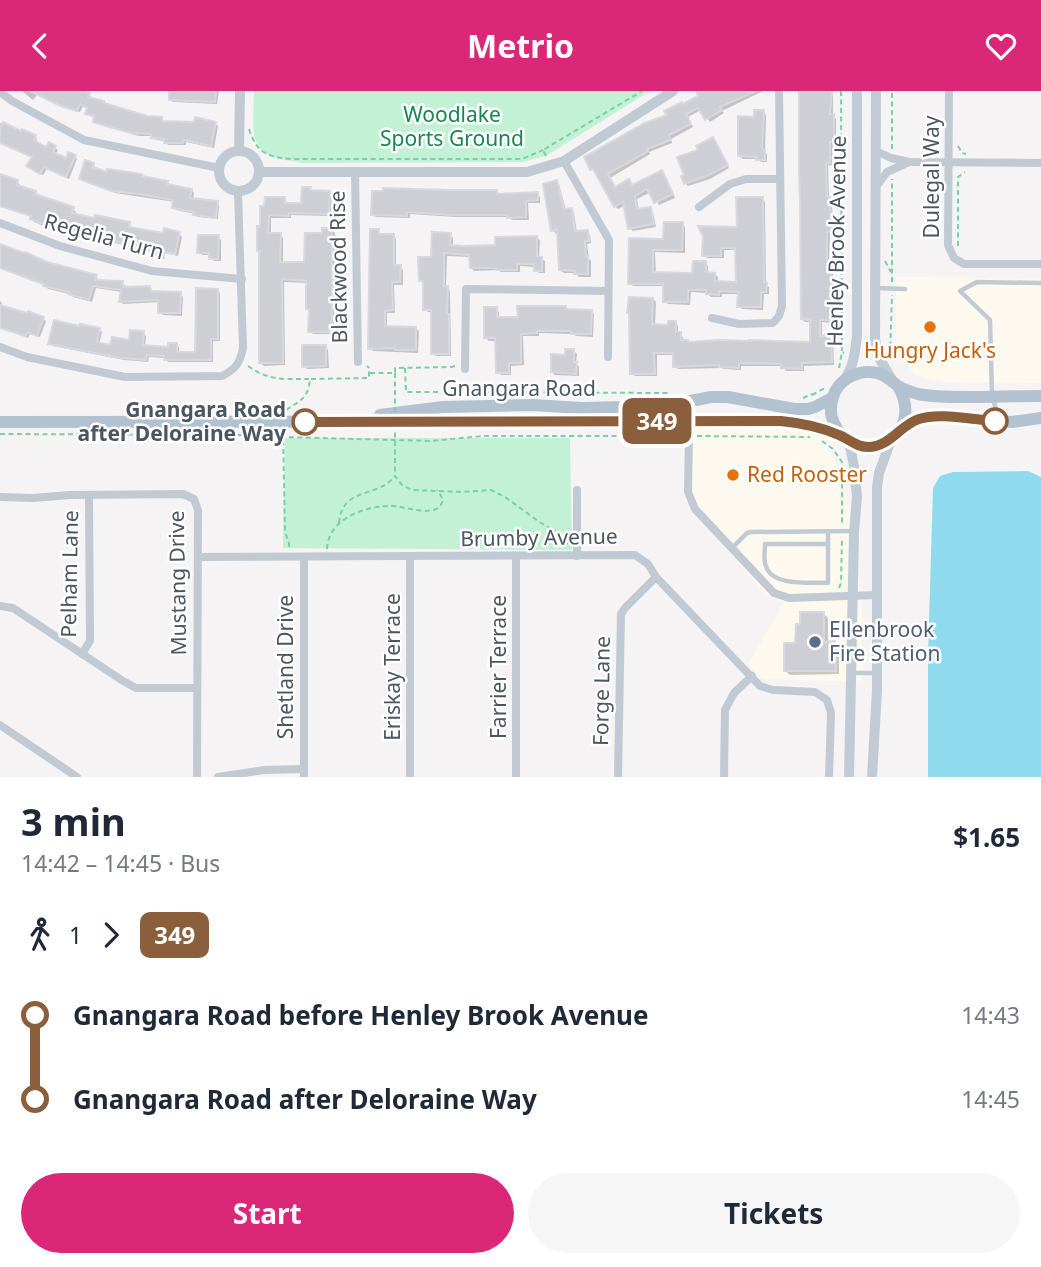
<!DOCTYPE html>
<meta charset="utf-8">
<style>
:root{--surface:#fff;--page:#f6f6f7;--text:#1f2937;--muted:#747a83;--accent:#db2777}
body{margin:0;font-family:"Noto Sans",sans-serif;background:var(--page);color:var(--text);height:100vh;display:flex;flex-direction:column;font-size:26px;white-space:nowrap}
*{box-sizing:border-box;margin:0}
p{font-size:23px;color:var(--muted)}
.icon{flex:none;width:38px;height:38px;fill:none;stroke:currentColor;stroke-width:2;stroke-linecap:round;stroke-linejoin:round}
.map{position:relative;height:686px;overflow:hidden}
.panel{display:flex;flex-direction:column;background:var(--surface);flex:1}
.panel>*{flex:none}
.badge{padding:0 14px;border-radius:10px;font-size:24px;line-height:46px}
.map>.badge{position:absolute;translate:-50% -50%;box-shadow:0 0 0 4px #fff}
.legs{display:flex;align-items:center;gap:10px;height:77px;padding:0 21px;font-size:23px}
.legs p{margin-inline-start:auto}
.summary{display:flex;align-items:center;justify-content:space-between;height:119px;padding:0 21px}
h1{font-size:38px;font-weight:700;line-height:52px}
.cta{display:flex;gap:14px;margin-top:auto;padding:14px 21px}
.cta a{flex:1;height:80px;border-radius:42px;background:var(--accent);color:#fff;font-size:28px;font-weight:700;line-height:80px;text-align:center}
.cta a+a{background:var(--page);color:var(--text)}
ul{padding:0 21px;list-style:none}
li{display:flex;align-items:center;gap:24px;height:84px;font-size:26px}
li i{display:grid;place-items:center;width:10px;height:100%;margin:0 9px;background:currentColor}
li i::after{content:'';width:18px;height:18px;margin:-9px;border:5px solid;border-radius:50%;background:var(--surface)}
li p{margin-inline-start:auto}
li:first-child i{background:linear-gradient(#0000 50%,currentColor 0)}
li:last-child i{background:linear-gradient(currentColor 50%,#0000 0)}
header{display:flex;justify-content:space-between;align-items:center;height:91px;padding:0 21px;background:var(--accent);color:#fff;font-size:32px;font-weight:700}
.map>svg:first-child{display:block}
.commercial{fill:#fdf9ef}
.green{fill:#c3f1d5}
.water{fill:#90daee}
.shadow{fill:#0003}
.building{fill:#cdcfd5;stroke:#d7d9de;stroke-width:2}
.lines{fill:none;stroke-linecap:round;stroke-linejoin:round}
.path{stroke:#7ad0a6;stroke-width:2;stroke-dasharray:5 3.5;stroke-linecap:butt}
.service{stroke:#c1cad2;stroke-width:4.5}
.minor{stroke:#c1cad2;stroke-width:8}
.tertiary{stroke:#c1cad2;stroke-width:10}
.secondary{stroke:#c1cbd6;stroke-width:10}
.primary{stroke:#b3c2d1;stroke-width:12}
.path-bridge{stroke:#7ad0a6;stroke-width:2;stroke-dasharray:5 3.5;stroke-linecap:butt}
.line-1-casing{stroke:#fff;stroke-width:16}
.line-1{stroke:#8b5e3c;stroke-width:10}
.food-dot{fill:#e8710a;stroke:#fff;stroke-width:2.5}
.stop-1-dot{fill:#fff;stroke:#8b5e3c;stroke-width:3.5}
.service-dot{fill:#5c6f8a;stroke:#fff;stroke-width:2.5}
.labels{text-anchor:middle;stroke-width:5;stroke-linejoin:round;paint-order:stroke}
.park-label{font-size:21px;fill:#17864f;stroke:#fff}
.street-label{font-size:21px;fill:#4a5661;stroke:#fff}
.food-label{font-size:21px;fill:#c56008;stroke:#fff}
.stop-label{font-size:21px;font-weight:bold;fill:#4a5661;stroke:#fff;text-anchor:end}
.service-label{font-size:21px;fill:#4e5e75;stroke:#fff;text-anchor:start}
</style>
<header><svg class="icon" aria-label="back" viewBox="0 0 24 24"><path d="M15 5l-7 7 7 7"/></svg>Metrio<svg class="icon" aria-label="heart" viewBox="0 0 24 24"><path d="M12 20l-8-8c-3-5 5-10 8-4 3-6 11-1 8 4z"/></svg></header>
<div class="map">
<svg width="1041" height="686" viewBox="0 0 1041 686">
<rect width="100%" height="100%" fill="#f5f3f3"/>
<g class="commercial">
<polygon points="896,186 1041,187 1041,292 943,291 915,284 896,259"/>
<polygon points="686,330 798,337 821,345 842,384 854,441 861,510 863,591 763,588 748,573 784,512 767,505 685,409"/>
</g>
<g class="green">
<path d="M 254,0 L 650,0 L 546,65 L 522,71 L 303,72 C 246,65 253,51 254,0 Z"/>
<polygon points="285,347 570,347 572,459 283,457"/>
</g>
<polygon class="water" points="1028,380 1041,386 1041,686 928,686 928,564 933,397 940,385 953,381"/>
<g class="shadow">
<polygon points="22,0 80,0 89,3 91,6 90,9 123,21 161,28 164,31 215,33 218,35 214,57 186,51 186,54 168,54 165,50 156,49 153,45 139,45 98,33 95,30 96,26 89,25 87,22 89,18 83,15 80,21 65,17 37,4 33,9"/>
<polygon points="171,0 219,0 217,13 173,11 170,8"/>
<polygon points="698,0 763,0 722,20 724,22 710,31 701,19 688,26 693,36 671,48 672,52 649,61 650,63 610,87 615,97 632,95 662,81 665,85 675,107 659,114 651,101 637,108 639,119 650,118 653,121 656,136 633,140 629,137 626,114 618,118 615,115 596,81 595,81 592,78 683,15 701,6"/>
<polygon points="801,0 833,0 833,24 836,28 836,53 833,53 832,75 828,74 829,108 832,111 833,143 830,143 829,171 835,174 835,181 833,181 833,232 822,231 822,246 830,246 833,249 834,274 804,275 804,280 786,280 783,275 741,275 741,279 724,278 722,277 678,278 675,275 675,264 657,264 657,285 635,285 632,282 653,208 656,211 655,235 670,235 675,232 678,235 678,243 683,246 683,251 812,253 811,231 805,231 802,228"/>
<polygon points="763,21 766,24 765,61 767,63 767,71 761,71 758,68 743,68 739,65 756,27"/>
<polygon points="0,32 22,43 35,46 37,48 36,52 46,58 55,57 58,59 55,64 67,69 75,66 77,68 69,88 47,78 43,84 31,78 33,67 0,52"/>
<polygon points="715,51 729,77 710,88 688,95 685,92 701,60"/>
<polygon points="93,74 95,76 95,79 108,83 167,91 170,94 192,99 194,102 193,109 217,112 219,115 218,128 198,126 195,123 176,119 173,116 175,111 115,102 84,90 81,88"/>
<polygon points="0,86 17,91 20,94 19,97 35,101 38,104 73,118 76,121 74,124 129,133 132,136 131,138 164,144 179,143 182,146 178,165 165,162 164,168 158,166 155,162 133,158 129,155 74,144 71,141 72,137 61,132 58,141 34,131 32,128 32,126 0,115"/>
<polygon points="556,91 559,94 566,119 571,118 574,122 577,142 587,141 590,144 591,152 587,153 589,168 591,170 591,186 579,186 576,182 564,182 560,179 559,142 556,143 553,139"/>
<polygon points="310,98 313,101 329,102 332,105 331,125 291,124 291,127 271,127 271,144 280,144 283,147 283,173 306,173 324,144 332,139 335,142 334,243 313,243 310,240 310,220 308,217 308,192 284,191 285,274 264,275 261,272 262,117 284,108 287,111 287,114 303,114"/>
<polygon points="497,101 501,105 537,103 540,106 540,112 528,112 529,129 512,129 509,126 455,126 410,123 410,127 376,126 373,123"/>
<polygon points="762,107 765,111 766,194 769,196 769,203 764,203 763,219 742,218 739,215 740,203 722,203 722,206 711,206 707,202 691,201 690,214 668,213 665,210 665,195 633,195 630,192 631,149 665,150 682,133 685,136 685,162 655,161 656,183 694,184 705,172 708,175 708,183 715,183 718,186 718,192 737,192 737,159 724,159 724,167 707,167 704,164 738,138"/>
<polygon points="378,140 381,145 393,145 396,148 396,176 400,176 403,179 403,194 394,194 395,222 387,222 387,237 415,237 419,240 418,262 373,260 370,257"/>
<polygon points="450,144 453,147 453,156 497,155 537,146 540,150 539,167 545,170 545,182 539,182 535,179 536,176 520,175 520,181 501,181 498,179 474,180 471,177 471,166 447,165 446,196 450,200 451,265 436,265 433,262 433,221 428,221 425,218 425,193 421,189 432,168"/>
<polygon points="218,146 221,149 221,170 214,170 211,167 211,164 202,164 199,161"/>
<polygon points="0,155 46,173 96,186 99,189 98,191 122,192 126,195 125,198 150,197 153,200 180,203 183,206 182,225 163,224 160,221 160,211 123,213 121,210 122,201 96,197 92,211 73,206 70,203 48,198 45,194 0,177"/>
<polygon points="217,199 220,202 220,250 213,250 213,271 168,271 165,267 149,266 148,271 124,269 53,255 50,253 99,239 102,241 99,253 112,256 131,251 143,242 146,245 145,256 169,258 176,254 179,256 179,263 196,263"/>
<polygon points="0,210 2,212 0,216 43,228 46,230 40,246 30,243 28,247 0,237"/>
<polygon points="566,216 569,220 591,220 594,223 593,246 576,245 573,243 539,242 539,245 523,245 524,274 511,275 511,284 501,284 498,281 497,250 489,250 486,247 496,217 499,221 499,227 520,227"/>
<polygon points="325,256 328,259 329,277 307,278 304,275"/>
<polygon points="574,260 577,263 576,272 579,276 579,285 555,284 552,281"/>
<polygon points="824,523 828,527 828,552 834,552 839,557 839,583 790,584 785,580 797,553"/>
</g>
<g class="building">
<polygon points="30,0 85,0 90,2 88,6 104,10 104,12 147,25 162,26 162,30 194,31 195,26 216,31 211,55 184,49 183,52 164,52 164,48 151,47 151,43 137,42 137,44 110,36 93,31 94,25 85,23 87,17 80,13 77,20 61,15"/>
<polygon points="169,0 216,0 215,11 169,9"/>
<polygon points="696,0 756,0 720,16 722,19 705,29 698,17 686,23 691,33 669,44 670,49 647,58 648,60 608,83 615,96 629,88 632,94 662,79 673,103 654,112 647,98 635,105 637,118 651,116 654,133 628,138 623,111 614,116 593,78 590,79 584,66 645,32 667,24 664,20 682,11 683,13 698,5"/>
<polygon points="799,0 832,0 830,23 834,23 834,51 830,51 830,72 826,72 827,106 830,106 831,141 827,141 827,169 833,169 832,178 831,178 831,229 820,229 820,245 831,244 832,271 802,272 802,278 781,277 781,273 739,272 739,277 719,276 719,274 673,276 673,262 654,262 655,283 630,283 629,222 627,222 629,206 653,207 652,233 668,234 668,230 676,230 676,241 681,241 681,249 688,249 688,251 720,249 749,250 749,249 810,251 810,229 801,228 800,107 799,82"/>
<polygon points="754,19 764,19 762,58 765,59 765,69 756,69 756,66 738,65 738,25 754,26"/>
<polygon points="3,31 21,40 22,38 36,44 34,49 46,56 49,51 56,55 53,61 66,67 68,61 76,64 66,86 44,76 40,83 26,75 32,66 0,52 0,37"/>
<polygon points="713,46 728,74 707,85 684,93 681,85 684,84 677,66 698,59 696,55"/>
<polygon points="85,69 94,72 93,76 107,81 107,78 142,83 142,85 168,90 167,93 192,98 190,107 218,110 216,127 193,124 194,121 172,117 173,109 139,103 111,100 79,88"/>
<polygon points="0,83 18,89 17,94 36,100 35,103 74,116 72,122 94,127 95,124 130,131 129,136 163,142 164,137 180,141 175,163 163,161 162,166 153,164 154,160 128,156 128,153 69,141 71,135 58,131 55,139 48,136 48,135 30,128 31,125 0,115"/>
<polygon points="557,89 564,118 572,117 575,140 588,139 589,150 585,150 586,165 588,165 588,183 574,183 575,180 559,179 557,139 551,140 543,93"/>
<polygon points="302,96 311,96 310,99 330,100 329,123 289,122 289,125 269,124 268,142 281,142 280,171 304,171 305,142 322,142 322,137 332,137 332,241 308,241 309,218 306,218 306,190 282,188 283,272 259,272 259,160 257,160 257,135 260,135 260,115 264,115 265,106 285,106 285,112 301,112"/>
<polygon points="383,97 447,99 497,99 497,103 538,101 538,109 526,110 526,126 507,127 507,124 451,124 407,121 407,125 371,124 372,100 383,100"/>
<polygon points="736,106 763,106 764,191 767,192 766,201 761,201 761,216 737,216 738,201 719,200 719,204 706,203 706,199 688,199 688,211 663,211 663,193 628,193 629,147 663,148 664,131 683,131 682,159 653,159 653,181 692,182 693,170 706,170 706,181 715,182 715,190 736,191 735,157 721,157 721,165 702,165 703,146 698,135 737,136"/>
<polygon points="370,138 379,138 379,143 394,143 394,174 401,174 400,191 392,191 393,219 385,220 385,235 416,236 416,259 395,259 395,257 368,258"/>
<polygon points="432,141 451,142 450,154 464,155 495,154 495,146 537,145 537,165 542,166 542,180 534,180 534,173 517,173 517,179 496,179 496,177 470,177 469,164 444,162 444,195 448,195 447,223 449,223 449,263 431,263 431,219 423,219 423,190 419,190 418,166 431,166"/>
<polygon points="198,144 219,144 218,168 209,168 209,162 197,162"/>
<polygon points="0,153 24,162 25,161 47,171 97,184 95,189 123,190 123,196 150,195 151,200 181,201 180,222 158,222 158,209 119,211 121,199 93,195 89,209 68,203 69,201 43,195 43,193 0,177"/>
<polygon points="196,197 218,198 218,248 211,248 211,269 164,269 164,265 147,264 146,269 120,267 48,253 54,229 79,235 80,233 100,237 97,251 110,254 112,246 129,249 130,239 144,240 143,254 168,256 168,252 177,252 177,261 195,261"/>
<polygon points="0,214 27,222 28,220 44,226 37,245 27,241 26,245 0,237"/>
<polygon points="517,215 566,215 566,218 592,219 591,243 571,243 571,240 537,240 537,242 521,243 521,272 509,272 509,282 496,282 495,247 484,247 484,216 497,216 497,226 518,226"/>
<polygon points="302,254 326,254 326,275 302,276"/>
<polygon points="565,258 574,258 574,271 577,271 576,283 551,281 551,263 565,264"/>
<polygon points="800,521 824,521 824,551 835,550 836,580 784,580 784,552 795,552 796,533 800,533"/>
</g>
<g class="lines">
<g class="path">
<polyline points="841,0 842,261"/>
<path d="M 249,38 C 257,63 268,66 292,68 L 522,68 L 543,59"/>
<polyline points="958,55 962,62 966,63"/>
<polyline points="892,58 892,0"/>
<polyline points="546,65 543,59 642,0"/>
<polyline points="958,155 958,86 965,81"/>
<polyline points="885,170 891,181"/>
<polyline points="892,191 892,88"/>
<polyline points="890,264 892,204"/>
<path d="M 248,275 C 268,290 285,288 309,288"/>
<polyline points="405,277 406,301 669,302"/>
<polyline points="839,277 842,261 844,262"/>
<polyline points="370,282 395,282 395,277 452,276 458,274"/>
<polyline points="812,304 825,297"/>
<polyline points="803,307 812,303"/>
<path d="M 286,319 C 301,309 308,308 310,288 L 369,287 L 369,277 L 367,275"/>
<polyline points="283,341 285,441 289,452 289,457"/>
<polyline points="0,343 268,344 283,346 431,350 482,345 681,345"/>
<polyline points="697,345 810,346"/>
<polyline points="822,350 833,358 842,371 842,434"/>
<path d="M 339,432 C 342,395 377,408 395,385 L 402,394 L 412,399 L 462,401 L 491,399 L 505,406 L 538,430 L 555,440 L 568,453"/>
<path d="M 327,458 C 328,427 367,414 394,415 C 407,416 419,422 433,419 C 439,418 442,414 443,408 L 437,399"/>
<polyline points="839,497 841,492 842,447"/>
</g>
<g class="service">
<polyline points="875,197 905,198"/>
<polyline points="1006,326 996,318 992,305 990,229 960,200 977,191 1041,192"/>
<path d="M 828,441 L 828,492 C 811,491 772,496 766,475 C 763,469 765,460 765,453 L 828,453"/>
<polyline points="732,457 747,442 751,441 853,440"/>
<polyline points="854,539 877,538"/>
<polyline points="853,582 876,582"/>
</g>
<g class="minor">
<polyline points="949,0 948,154 954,167 964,173 1041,173"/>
<polyline points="0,1 12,10 84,49 219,77"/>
<polyline points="876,60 891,67 909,71 1041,72"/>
<polyline points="564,70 609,149 608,266"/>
<polyline points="355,80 358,271"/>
<polyline points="876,96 887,81 909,71"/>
<polyline points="699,116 730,93 746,88 780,88"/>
<polyline points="0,132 60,155 152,180 242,188"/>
<polyline points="712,227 739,233 773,232 779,225 782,215 779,0"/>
<path d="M 0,256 L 27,266 L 125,286 L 222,285 C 236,278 240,272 243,257 L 238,101"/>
<polyline points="465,278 466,198 608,200"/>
<polyline points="689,345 688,401 695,418 774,502 789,507 877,504"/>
<polyline points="577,399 577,465"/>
<polyline points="0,406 33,407 70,404 183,403 194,408 198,419 197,686"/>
<polyline points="198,466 635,464 648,473 656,486 760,595 773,599 815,601 827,609 831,622 829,686"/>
<polyline points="410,466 410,686"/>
<polyline points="304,467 304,686"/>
<polyline points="0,515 13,517 123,590 136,597 197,597"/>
<polyline points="82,563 90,550 89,404"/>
<polyline points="0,634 77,686"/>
<polyline points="218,686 264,679 304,678"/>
<polyline points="516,686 516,465"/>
<polyline points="618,686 621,523 625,517 656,486"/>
<polyline points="724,686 725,619 734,602 752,585"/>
</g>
<g class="tertiary">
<polyline points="239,59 240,0"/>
<circle cx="239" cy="80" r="20"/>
<polyline points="260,81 527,81 564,70 673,0"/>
</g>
<g class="secondary">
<polyline points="876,0 875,248 878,265 891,287"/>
<path d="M 843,290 C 854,277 855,261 857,244 L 857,0"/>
<polyline points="849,686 854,441 857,406 854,375 849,351"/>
<polyline points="872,686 877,599 877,396 879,382 891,349"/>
</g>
<g class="primary">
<path d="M 898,295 C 929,349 853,380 834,332 C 830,324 830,315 833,306 C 837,291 854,280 870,281 C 882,281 889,288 898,295 C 904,299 911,301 918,303 C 933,306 950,306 966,306 C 991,306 1016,305 1041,305"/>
<polyline points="380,324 443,316 533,314 582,317 665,315 711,306 728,306 794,318 808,318 815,316 832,307"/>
<polyline points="0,331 781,330 808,333 841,345"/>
<polyline points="901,338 915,329 934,325 1012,331 1041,327"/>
</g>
<polyline class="path-bridge" points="395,282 395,385"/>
</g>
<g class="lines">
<g class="line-1-casing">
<path id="line-1" d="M 305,331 L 781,330 C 801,332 821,336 839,344 C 849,348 856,356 868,356 C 890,356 900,334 919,328 C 940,321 972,329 995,330"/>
</g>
<use href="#line-1" class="line-1"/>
</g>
<g class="food-dot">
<circle cx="930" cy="236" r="7"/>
<circle cx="733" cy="384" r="7"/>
</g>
<g class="stop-1-dot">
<circle cx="995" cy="330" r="12"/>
<circle cx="305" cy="331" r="12"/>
</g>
<circle class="service-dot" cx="815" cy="551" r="7"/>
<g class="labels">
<g class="park-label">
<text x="452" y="31">Woodlake<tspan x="452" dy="24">Sports Ground</tspan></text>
</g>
<g class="street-label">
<text transform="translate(932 86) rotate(-90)" y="7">Dulegal Way</text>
<text transform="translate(104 146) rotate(15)" y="7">Regelia Turn</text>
<text transform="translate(837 150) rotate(-89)" y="7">Henley Brook Avenue</text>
<text transform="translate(339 176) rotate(-91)" y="7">Blackwood Rise</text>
<text x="519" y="305">Gnangara Road</text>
<text transform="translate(539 447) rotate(-1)" y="7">Brumby Avenue</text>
<text transform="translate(70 483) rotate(-89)" y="7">Pelham Lane</text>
<text transform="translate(178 492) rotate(-91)" y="7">Mustang Drive</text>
<text transform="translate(286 576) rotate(-90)" y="7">Shetland Drive</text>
<text transform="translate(393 576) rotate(-90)" y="7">Eriskay Terrace</text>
<text transform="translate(499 576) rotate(-90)" y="7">Farrier Terrace</text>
<text transform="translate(602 600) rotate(-89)" y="7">Forge Lane</text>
</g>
<g class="food-label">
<text x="930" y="267">Hungry Jack's</text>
<text x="747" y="391" text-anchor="start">Red Rooster</text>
</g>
<g class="stop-label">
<text x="286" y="326">Gnangara Road<tspan x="286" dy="24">after Deloraine Way</tspan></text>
</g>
<g class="service-label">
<text x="829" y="546">Ellenbrook<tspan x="829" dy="24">Fire Station</tspan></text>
</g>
</g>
</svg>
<b class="badge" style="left:657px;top:330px;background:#8b5e3c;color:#fff">349</b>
</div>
<section class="panel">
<div class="summary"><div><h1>3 min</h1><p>14:42 – 14:45 · Bus</p></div><b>$1.65</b></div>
<div class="legs"><svg class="icon" aria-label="walk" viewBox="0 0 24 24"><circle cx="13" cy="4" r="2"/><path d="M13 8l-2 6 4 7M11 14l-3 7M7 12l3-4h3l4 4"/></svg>1<svg class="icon" aria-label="forward" viewBox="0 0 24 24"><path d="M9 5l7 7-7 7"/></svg><b class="badge" style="background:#8b5e3c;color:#fff">349</b></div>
<ul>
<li><i style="color:#8b5e3c"></i><b>Gnangara Road before Henley Brook Avenue</b><p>14:43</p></li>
<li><i style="color:#8b5e3c"></i><b>Gnangara Road after Deloraine Way</b><p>14:45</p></li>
</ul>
<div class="cta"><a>Start</a><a>Tickets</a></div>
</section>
